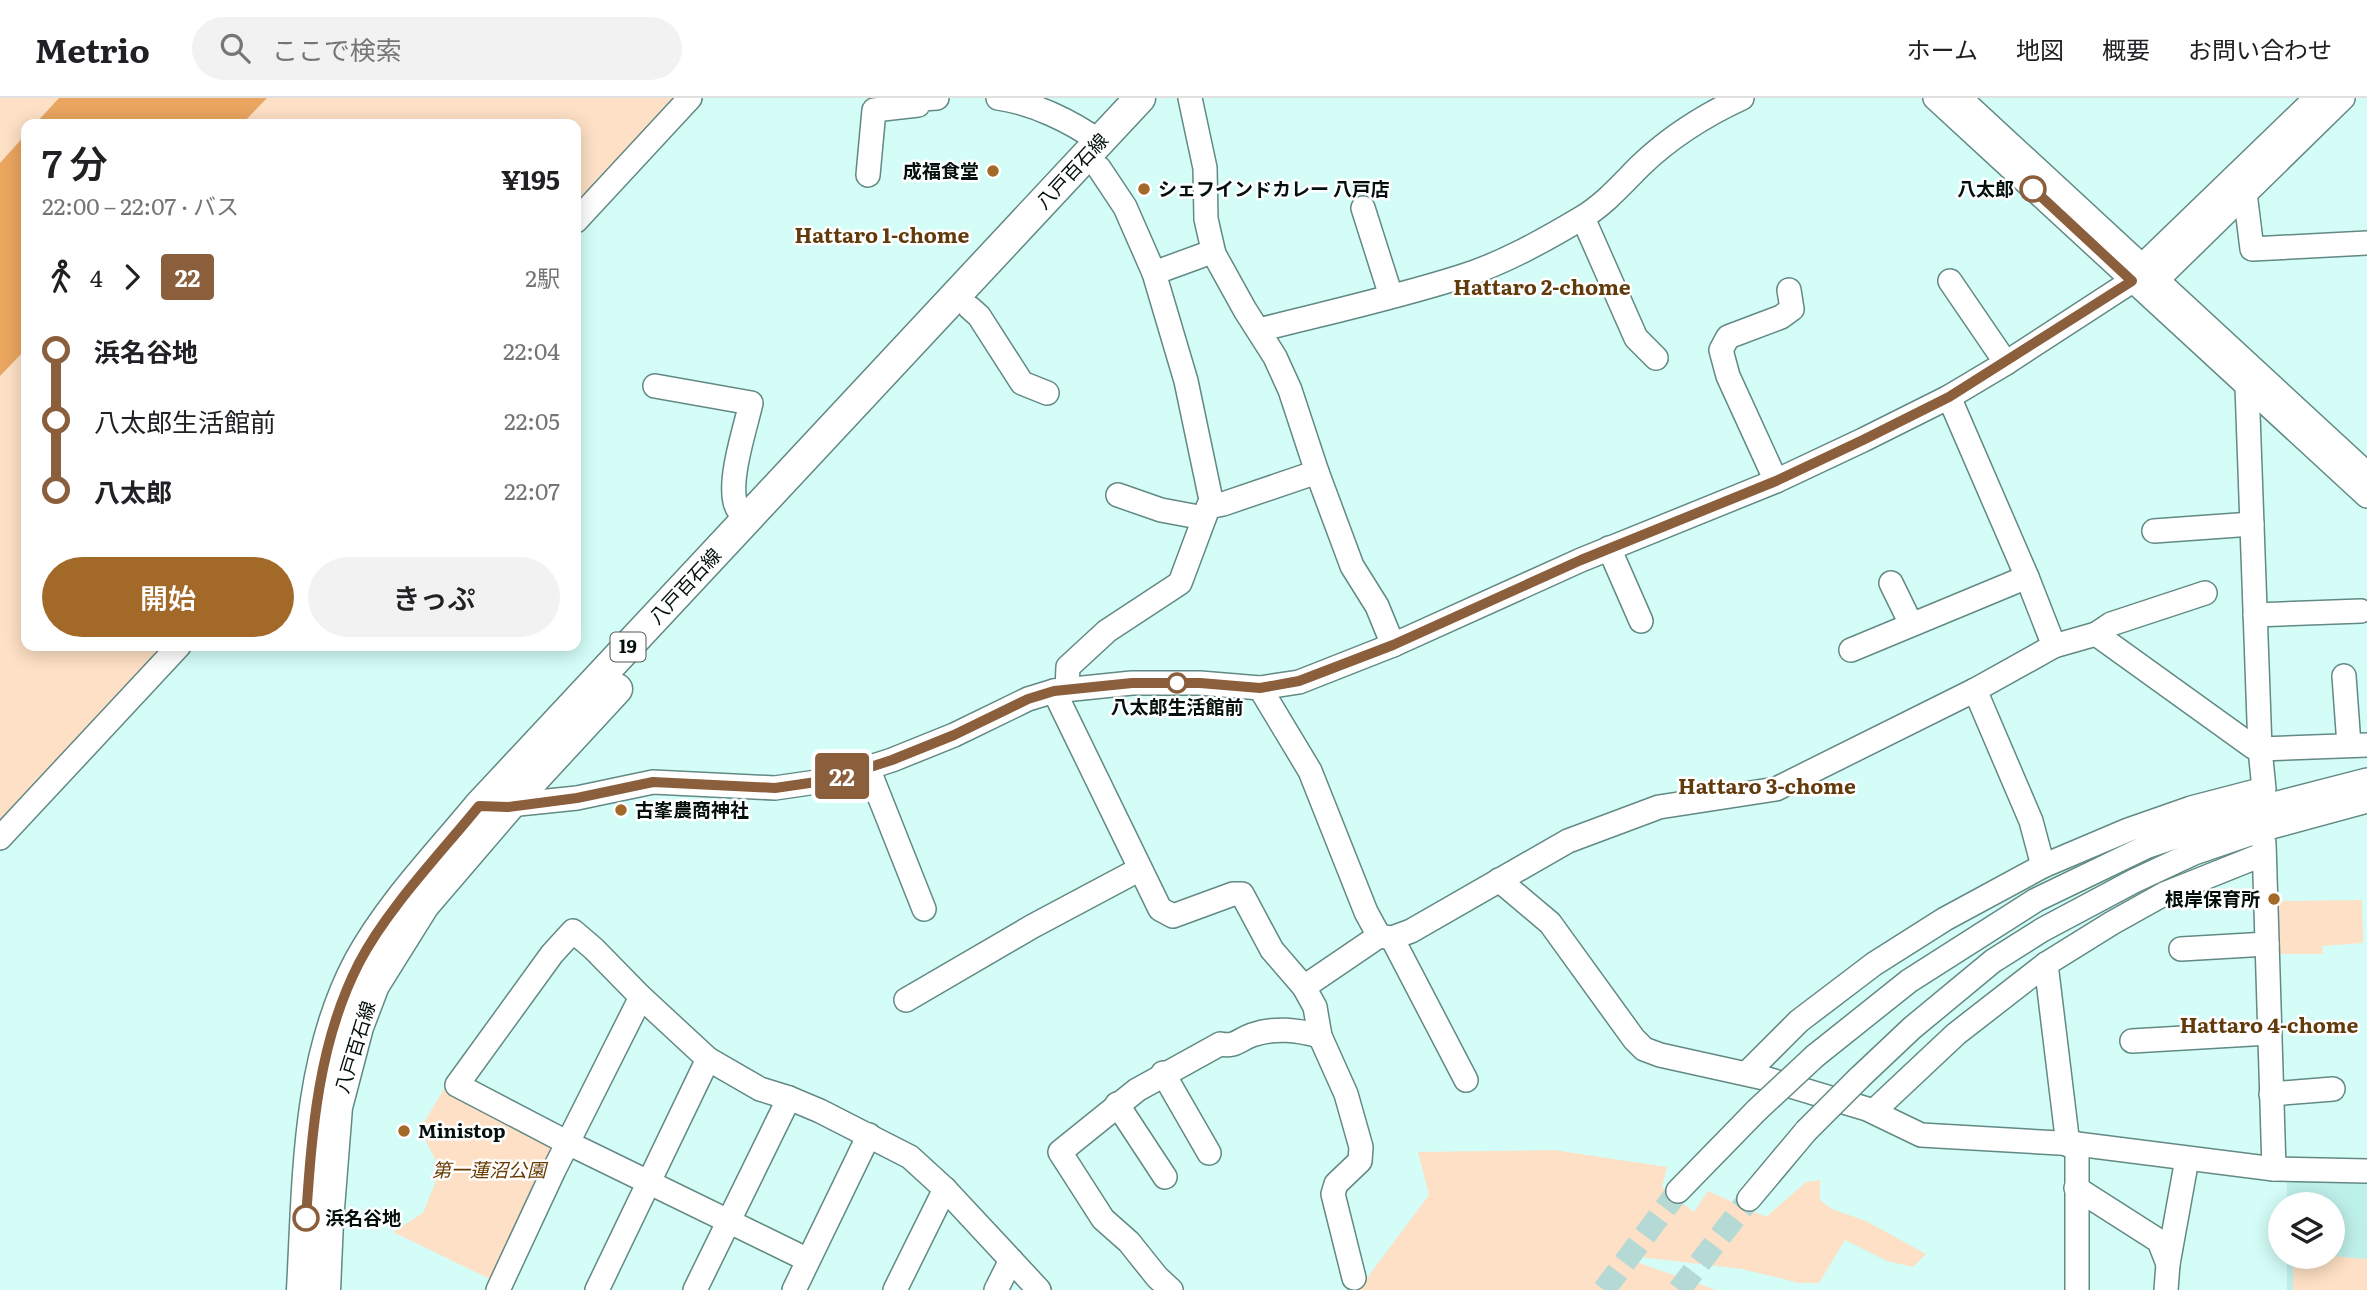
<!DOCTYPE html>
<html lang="ja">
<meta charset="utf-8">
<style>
:root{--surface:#fff;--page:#f2f2f2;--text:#202124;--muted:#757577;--line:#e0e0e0;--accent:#a36929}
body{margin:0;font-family:Literata,"Noto Sans JP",serif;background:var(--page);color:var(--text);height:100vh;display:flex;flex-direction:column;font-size:26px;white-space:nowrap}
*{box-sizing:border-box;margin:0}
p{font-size:23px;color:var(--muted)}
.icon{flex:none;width:38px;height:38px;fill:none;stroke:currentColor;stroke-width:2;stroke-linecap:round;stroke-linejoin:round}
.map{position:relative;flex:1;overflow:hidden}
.details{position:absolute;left:21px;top:21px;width:560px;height:532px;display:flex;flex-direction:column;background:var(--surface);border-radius:14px;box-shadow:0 4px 18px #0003}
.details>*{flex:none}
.badge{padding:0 14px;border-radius:5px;font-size:24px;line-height:46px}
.fabs{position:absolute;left:2268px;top:1094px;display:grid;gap:14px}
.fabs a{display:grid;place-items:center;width:77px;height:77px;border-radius:50%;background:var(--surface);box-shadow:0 4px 18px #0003;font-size:35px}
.map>.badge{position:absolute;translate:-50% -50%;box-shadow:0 0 0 4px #fff}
.legs{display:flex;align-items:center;gap:10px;height:77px;padding:0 21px;font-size:23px}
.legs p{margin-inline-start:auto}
.summary{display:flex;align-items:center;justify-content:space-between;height:119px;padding:0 21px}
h1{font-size:38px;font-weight:600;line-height:52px}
.button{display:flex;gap:14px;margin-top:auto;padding:14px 21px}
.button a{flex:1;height:80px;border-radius:42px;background:var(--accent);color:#fff;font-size:28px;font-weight:600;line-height:80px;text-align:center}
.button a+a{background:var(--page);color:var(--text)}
ul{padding:0 21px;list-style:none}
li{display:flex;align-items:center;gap:24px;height:70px;font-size:26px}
li i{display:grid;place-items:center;width:10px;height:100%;margin:0 9px;background:currentColor}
li i::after{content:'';width:18px;height:18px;margin:-9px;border:5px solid;border-radius:50%;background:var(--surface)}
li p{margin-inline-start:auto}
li:first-child i{background:linear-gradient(#0000 50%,currentColor 0)}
li:last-child i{background:linear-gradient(currentColor 50%,#0000 0)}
header{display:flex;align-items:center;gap:42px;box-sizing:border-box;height:98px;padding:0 35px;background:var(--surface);border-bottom:2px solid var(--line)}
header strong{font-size:33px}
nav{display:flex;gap:38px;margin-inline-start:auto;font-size:24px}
.search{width:490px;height:63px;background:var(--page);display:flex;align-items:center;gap:18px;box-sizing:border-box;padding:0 24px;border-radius:38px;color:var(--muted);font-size:26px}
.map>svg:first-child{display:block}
.built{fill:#bef0ea}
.green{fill:#fde0c5}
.water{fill:#eaa55f}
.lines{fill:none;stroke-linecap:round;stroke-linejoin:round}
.minor-tunnel{stroke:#b5d9d5;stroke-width:23;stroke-dasharray:23 11;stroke-linecap:butt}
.minor-casing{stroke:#628984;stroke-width:26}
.major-casing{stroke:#628984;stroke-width:33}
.minor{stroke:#fff;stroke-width:23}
.major{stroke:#fff;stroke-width:30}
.minor-bridge-casing{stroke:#628984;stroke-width:26;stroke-linecap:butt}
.minor-bridge{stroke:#fff;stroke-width:23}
.line-1-casing{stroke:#fff;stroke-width:16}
.line-1{stroke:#8b5e3c;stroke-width:10}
.poi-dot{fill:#a36929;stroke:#fff;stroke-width:2.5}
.stop-1-dot{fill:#fff;stroke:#8b5e3c;stroke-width:3.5}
.labels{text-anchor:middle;stroke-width:5;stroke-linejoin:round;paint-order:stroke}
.shield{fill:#fff;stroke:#4f5856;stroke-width:2}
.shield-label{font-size:18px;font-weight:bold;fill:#03100e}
.poi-label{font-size:19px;font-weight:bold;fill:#03100e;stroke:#fff;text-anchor:start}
.street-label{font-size:19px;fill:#03100e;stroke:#fff}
.stop-label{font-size:19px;font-weight:bold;fill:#03100e;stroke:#fff;text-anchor:end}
.park-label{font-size:19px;font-style:italic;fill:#683b01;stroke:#fff}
.neighbourhood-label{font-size:21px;font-weight:bold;fill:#623b0d;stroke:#fff}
</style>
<header>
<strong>Metrio</strong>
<div class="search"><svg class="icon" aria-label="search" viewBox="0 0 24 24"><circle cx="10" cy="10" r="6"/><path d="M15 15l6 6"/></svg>ここで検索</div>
<nav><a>ホーム</a><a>地図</a><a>概要</a><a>お問い合わせ</a></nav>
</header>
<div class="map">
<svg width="2367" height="1192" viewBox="0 0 2367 1192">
<rect width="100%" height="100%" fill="#d4fdf8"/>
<polygon class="built" points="2287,1081 2367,1083 2367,1192 2287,1192 2287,1159 2333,1158 2333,1106 2287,1106"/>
<g class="green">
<polygon points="0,0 59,0 35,26 26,26 26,36 0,65"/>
<polygon points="267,0 676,0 576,107 576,26 242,26"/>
<polygon points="26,251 26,548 166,548 0,726 0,278"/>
<polygon points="2362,802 2363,845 2322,848 2323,856 2279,856 2277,803"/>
<polygon points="444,991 554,1046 555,1056 492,1182 393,1134 423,1115 436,1083 437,1065 420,1031"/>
<polygon points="1554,1052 1667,1069 1662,1089 1694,1114 1708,1093 1766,1119 1806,1084 1820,1082 1820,1102 1832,1111 1866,1123 1926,1156 1913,1169 1887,1163 1845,1142 1819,1185 1799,1185 1742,1171 1614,1156 1716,1192 1358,1192 1429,1097 1418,1054"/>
<polygon points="2333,1158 2367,1161 2367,1192 2293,1192 2293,1159"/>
</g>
<g class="water">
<polygon points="59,0 267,0 242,26 35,26"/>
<polygon points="26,36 26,251 0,278 0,65"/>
</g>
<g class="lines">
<g class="minor-tunnel">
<polyline points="1604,1192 1678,1093"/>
<polyline points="1679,1192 1749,1101"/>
</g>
<g class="minor-casing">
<g id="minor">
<path d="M 998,0 C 1033,5 1071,23 1100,44"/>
<polyline points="1190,0 1205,70 1206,121 1214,156"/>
<polyline points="1935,0 2367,398"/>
<polyline points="1960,0 2367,376"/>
<polyline points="868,77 874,12 918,7 921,1 937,0"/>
<polyline points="2245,95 2252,151 2367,145"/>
<polyline points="1363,110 1391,198"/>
<polyline points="1583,120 1636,240 1656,260"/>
<polyline points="576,123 690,0"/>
<polyline points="1154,175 1206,156 1214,156 1245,212 1275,259 1290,292 1317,374 1352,468 1377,508 1393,547"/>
<polyline points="2142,182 2158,181 2343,0"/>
<polyline points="1950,183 2006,265"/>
<polyline points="970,210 979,218 1022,285 1047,295"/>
<path d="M 1259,232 C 1326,215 1394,200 1460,179 C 1502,166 1543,143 1580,121 C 1604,107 1621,87 1640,68 C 1670,39 1703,18 1742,0"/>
<path d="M 655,288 L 751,305 C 745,331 729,379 735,404 C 737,412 741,416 747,422"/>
<polyline points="1776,383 1728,278 1721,252 1728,239 1781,219 1792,211 1789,192"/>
<polyline points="1118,397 1161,412 1204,420"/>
<polyline points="1208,409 1223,406 1317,374"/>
<polyline points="2154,433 2252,426"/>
<polyline points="1609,450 1641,523"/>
<polyline points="1891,485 1911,526"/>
<polyline points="2255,517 2361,513"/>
<polyline points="2096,536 2111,526 2205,495"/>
<polyline points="2054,548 2096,536 2253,649 2260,651 2367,647"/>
<polyline points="1851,552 2027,479"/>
<polyline points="2344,578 2349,647"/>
<polyline points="1260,590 1310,673 1366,814 1379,838 1392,840 1411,833 1568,743 1659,709 1776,691 1975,592 2054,548 2027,479 1949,299"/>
<polyline points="1067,591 1068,569 1107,533 1180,485 1211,402 1186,283 1154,175 1125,109 1099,70"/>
<polyline points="1975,592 2031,723 2043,768"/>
<polyline points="1054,593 1160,811 1173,818 1233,796 1242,796 1272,852 1304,889"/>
<polyline points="868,670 924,811"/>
<polyline points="500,708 577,700 653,684 775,690 830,682 892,662 954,637 1028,601 1054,593 1132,585 1200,585 1260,590 1299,584 1393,547 1581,462 1776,383 1863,342 1949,299 2006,265 2132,183 2142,168 2316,0"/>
<polyline points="0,740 179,548"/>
<polyline points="2264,745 2274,1071"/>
<polyline points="1499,782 1550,825 1634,941 1644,951 1660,957 1764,980 1867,1011 1921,1037 2077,1046 2274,1071 2367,1073"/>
<polyline points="1392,840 1466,982"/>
<polyline points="2181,851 2267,846"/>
<polyline points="2046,866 2068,1047"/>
<polyline points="906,902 1033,828 1140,771"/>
<polyline points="2132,943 2269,935"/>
<polyline points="1815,958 1909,883 2036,802 2148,748 2266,708 2367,682"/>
<polyline points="1163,975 1209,1055"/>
<polyline points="1747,975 1799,923 1874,866 1945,821 2043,768 2128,732 2191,710 2264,691 2260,651 2247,288"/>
<polyline points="1859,980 1912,930 1993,863 2042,832 2134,783 2194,755 2264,731 2367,703"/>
<polyline points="2271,996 2333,991"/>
<polyline points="1117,1006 1165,1079"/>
<polyline points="1874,1013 1956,936 2046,866 2112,825 2164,796 2264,756"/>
<polyline points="2077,1046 2077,1192"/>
<polyline points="2076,1090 2159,1143 2168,1166"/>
<polyline points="1678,1093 1757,1012"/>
<polyline points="1749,1101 1806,1033"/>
<polyline points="808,1162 568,1045 457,987 552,856 573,833 594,851 641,899 708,961 760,991 789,1000 820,1013 910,1059 945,1091 1039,1192"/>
<polyline points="1354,1180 1333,1096 1336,1086 1360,1063 1361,1049 1346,996 1320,938 1315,909 1304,889 1379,838"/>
<polyline points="498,1192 554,1072 641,899"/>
<polyline points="597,1192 708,961"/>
<polyline points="695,1192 789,1000"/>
<polyline points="794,1192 869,1037"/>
<polyline points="895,1192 945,1091"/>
<polyline points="996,1192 1011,1162"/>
<path d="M 1171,1192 L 1157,1179 L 1129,1144 L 1103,1121 L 1060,1054 L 1137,992 L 1220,946 C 1236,949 1238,942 1252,937 C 1276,929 1297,932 1320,938"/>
<polyline points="2166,1192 2168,1166 2187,1061"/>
</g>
</g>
<g class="major-casing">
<g id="major">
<path d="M 302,1192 C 308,1083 306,964 359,864 C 390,807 438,758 479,708 L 1140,0"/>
<polyline points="325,1192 328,1123 337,1009 358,929 374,887 424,807 508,709 617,591"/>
</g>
</g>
<use href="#minor" class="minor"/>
<use href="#major" class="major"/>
<g class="minor-bridge-casing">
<g id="minor-bridge">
<polyline points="1757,1012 1815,958"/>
<polyline points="1806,1033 1859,980"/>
</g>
</g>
<use href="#minor-bridge" class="minor-bridge"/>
</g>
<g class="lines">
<g class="line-1-casing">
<path id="line-1" d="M 306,1120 C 312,1033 318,945 359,865 C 387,811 440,756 479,708 L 508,709 L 577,700 L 653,684 L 775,690 L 830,682 L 892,662 L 954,637 L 1028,601 L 1054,593 L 1132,585 L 1200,585 L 1260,590 L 1299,583 L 1393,547 L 1581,462 L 1776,383 L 1863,342 L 1949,299 L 2132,183 L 2033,91"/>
</g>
<use href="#line-1" class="line-1"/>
</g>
<g class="poi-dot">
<circle cx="993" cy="73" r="7"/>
<circle cx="1144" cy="91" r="7"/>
<circle cx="621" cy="712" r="7"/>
<circle cx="2274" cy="801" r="7"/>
<circle cx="404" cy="1033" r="7"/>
</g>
<g class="stop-1-dot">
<circle cx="2033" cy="91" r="12"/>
<circle cx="1177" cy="585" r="9"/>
<circle cx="306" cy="1120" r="12"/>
</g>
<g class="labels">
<rect class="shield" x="610.5" y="534.5" width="35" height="29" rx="5"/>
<g class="shield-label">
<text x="628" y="555">19</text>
</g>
<g class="poi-label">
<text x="979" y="80" text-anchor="end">成福食堂</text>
<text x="1158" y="98">シェフインドカレー 八戸店</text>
<text x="635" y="719">古峯農商神社</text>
<text x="2260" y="808" text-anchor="end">根岸保育所</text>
<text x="418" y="1040">Ministop</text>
</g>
<g class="street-label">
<text transform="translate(1072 73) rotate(-47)" y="7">八戸百石線</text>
<text transform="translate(685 488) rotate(-47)" y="7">八戸百石線</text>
<text transform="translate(355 949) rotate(-73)" y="7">八戸百石線</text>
</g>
<g class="stop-label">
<text x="2014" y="98">八太郎</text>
<text x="1177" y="616" text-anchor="middle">八太郎生活館前</text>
<text x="325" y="1127" text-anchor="start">浜名谷地</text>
</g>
<g class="park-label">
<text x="489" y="1079">第一蓮沼公園</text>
</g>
<g class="neighbourhood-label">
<text x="882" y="145">Hattaro 1-chome</text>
<text x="1542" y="197">Hattaro 2-chome</text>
<text x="1767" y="696">Hattaro 3-chome</text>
<text x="2269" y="935">Hattaro 4-chome</text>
</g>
</g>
</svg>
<div class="fabs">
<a><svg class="icon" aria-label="layers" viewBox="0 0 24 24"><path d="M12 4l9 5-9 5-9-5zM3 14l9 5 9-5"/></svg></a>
</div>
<b class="badge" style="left:842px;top:678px;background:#8b5e3c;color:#fff">22</b>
<section class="details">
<div class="summary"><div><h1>7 分</h1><p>22:00 – 22:07 · バス</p></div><b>¥195</b></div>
<div class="legs"><svg class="icon" aria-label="walk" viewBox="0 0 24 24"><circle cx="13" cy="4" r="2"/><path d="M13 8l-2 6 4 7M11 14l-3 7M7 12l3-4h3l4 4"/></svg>4<svg class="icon" aria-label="forward" viewBox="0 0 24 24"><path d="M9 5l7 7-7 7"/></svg><b class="badge" style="background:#8b5e3c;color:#fff">22</b><p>2駅</p></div>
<ul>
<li><i style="color:#8b5e3c"></i><b>浜名谷地</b><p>22:04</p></li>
<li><i style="color:#8b5e3c"></i><span>八太郎生活館前</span><p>22:05</p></li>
<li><i style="color:#8b5e3c"></i><b>八太郎</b><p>22:07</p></li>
</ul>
<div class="button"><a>開始</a><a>きっぷ</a></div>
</section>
</div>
